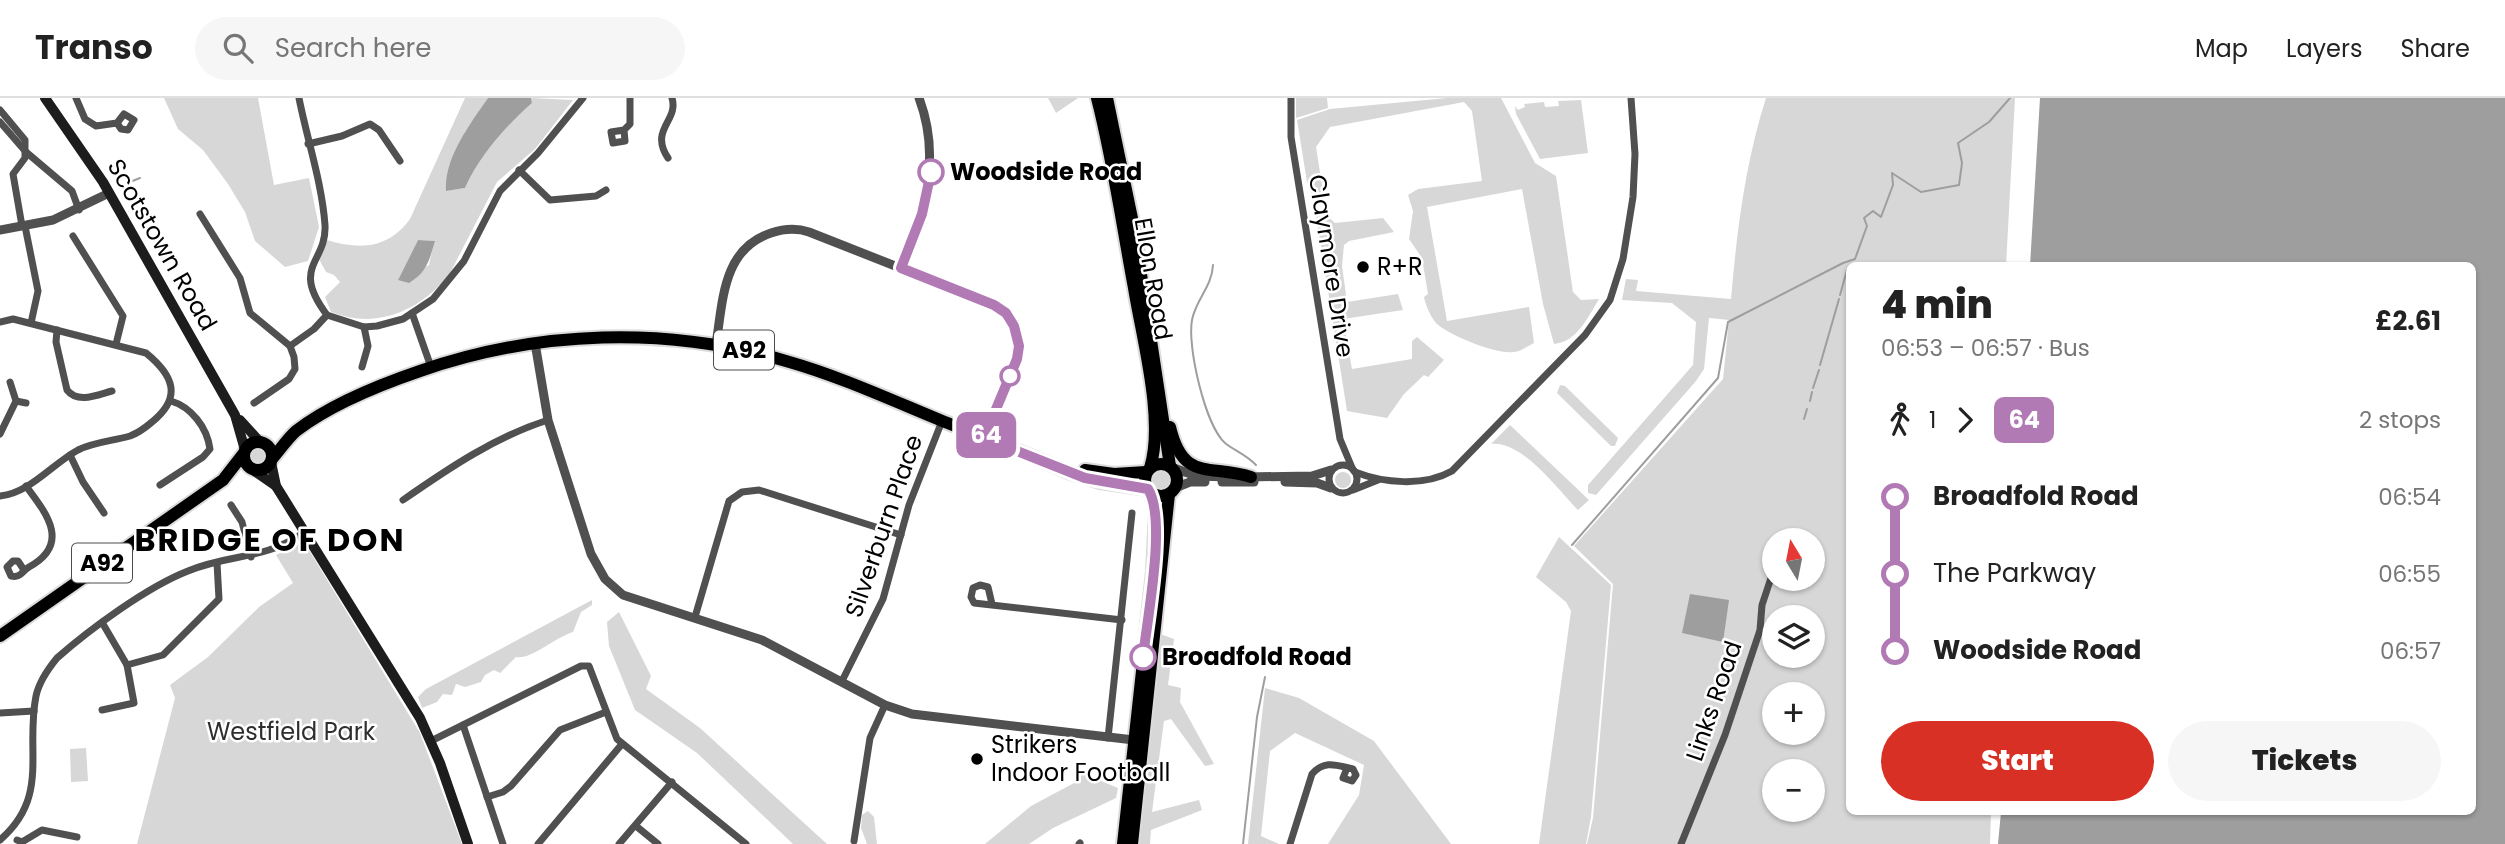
<!DOCTYPE html>
<meta charset="utf-8">
<style>
:root{--surface:#fff;--page:#f6f6f6;--text:#222;--muted:#767676;--line:#e0e0e0;--accent:#d93025}
body{margin:0;font-family:Poppins,sans-serif;background:var(--page);color:var(--text);height:100vh;display:flex;flex-direction:column;font-size:26px;white-space:nowrap}
*{box-sizing:border-box;margin:0}
p{font-size:23px;color:var(--muted)}
.icon{flex:none;width:38px;height:38px;fill:none;stroke:currentColor;stroke-width:2;stroke-linecap:round;stroke-linejoin:round}
.map{position:relative;flex:1;overflow:hidden}
.sheet{position:absolute;left:1846px;top:164px;width:630px;height:553px;display:flex;flex-direction:column;background:var(--surface);border-radius:10px;box-shadow:0 2px 5px #0004}
.sheet>*{flex:none}
.badge{padding:0 14px;border-radius:10px;font-size:24px;line-height:46px}
.needle{width:46px;rotate:350deg}
.buttons{position:absolute;left:1762px;top:430px;display:grid;gap:14px}
.buttons a{display:grid;place-items:center;width:63px;height:63px;border-radius:50%;background:var(--surface);box-shadow:0 2px 5px #0004;font-size:35px}
.map>.badge{position:absolute;translate:-50% -50%;box-shadow:0 0 0 4px #fff}
.legs{display:flex;align-items:center;gap:10px;height:77px;padding:0 35px;font-size:23px}
.legs p{margin-inline-start:auto}
.headline{display:flex;align-items:center;justify-content:space-between;height:119px;padding:0 35px}
h1{font-size:38px;font-weight:800;line-height:52px}
.action{display:flex;gap:14px;margin-top:auto;padding:14px 35px}
.action a{flex:1;height:80px;border-radius:42px;background:var(--accent);color:#fff;font-size:28px;font-weight:800;line-height:80px;text-align:center}
.action a+a{background:var(--page);color:var(--text)}
ul{padding:0 35px;list-style:none}
li{display:flex;align-items:center;gap:24px;height:77px;font-size:26px}
li i{display:grid;place-items:center;width:10px;height:100%;margin:0 9px;background:currentColor}
li i::after{content:'';width:18px;height:18px;margin:-9px;border:5px solid;border-radius:50%;background:var(--surface)}
li p{margin-inline-start:auto}
li:first-child i{background:linear-gradient(#0000 50%,currentColor 0)}
li:last-child i{background:linear-gradient(currentColor 50%,#0000 0)}
header{display:flex;align-items:center;gap:42px;box-sizing:border-box;height:98px;padding:0 35px;background:var(--surface);border-bottom:2px solid var(--line)}
header strong{font-size:33px}
nav{display:flex;gap:38px;margin-inline-start:auto;font-size:24px}
.search{width:490px;height:63px;background:var(--page);display:flex;align-items:center;gap:18px;box-sizing:border-box;padding:0 24px;border-radius:38px;color:var(--muted);font-size:26px}
.map>svg:first-child{display:block}
.green{fill:#d7d7d7;fill-rule:evenodd}
.water{fill:#9e9e9e}
.lines{fill:none;stroke-linecap:round;stroke-linejoin:round}
.stream{stroke:#9e9e9e;stroke-width:2}
.primary-casing{stroke:#dbdbdb;stroke-width:16}
.minor{stroke:#505050;stroke-width:7}
.tertiary{stroke:#505050;stroke-width:9}
.secondary{stroke:#1d1d1d;stroke-width:10}
.primary{stroke:#000;stroke-width:12}
.line-1-casing{stroke:#fff;stroke-width:16}
.line-1{stroke:#b17ab5;stroke-width:10}
.stop-1-dot{fill:#fff;stroke:#b17ab5;stroke-width:3.5}
.poi-dot{fill:#000;stroke:#fff;stroke-width:2.5}
.labels{text-anchor:middle;stroke-width:5;stroke-linejoin:round;paint-order:stroke}
.shield{fill:#fff;stroke:#4c4c4c;stroke-width:2}
.shield-label{font-size:23px;font-weight:bold;fill:#000}
.stop-label{font-size:24px;font-weight:bold;fill:#000;stroke:#fff;text-anchor:start}
.street-label{font-size:24px;fill:#000;stroke:#fff}
.poi-label{font-size:24px;fill:#000;stroke:#fff;text-anchor:start}
.park-label{font-size:24px;fill:#2e2e2e;stroke:#fff}
.district-label{font-size:32px;font-weight:bold;letter-spacing:2px;fill:#000;stroke:#fff}
</style>
<header>
<strong>Transo</strong>
<div class="search"><svg class="icon" aria-label="search" viewBox="0 0 24 24"><circle cx="10" cy="10" r="6"/><path d="M15 15l6 6"/></svg>Search here</div>
<nav><a>Map</a><a>Layers</a><a>Share</a></nav>
</header>
<div class="map">
<svg width="2505" height="746" viewBox="0 0 2505 746">
<rect width="100%" height="100%" fill="#fff"/>
<g class="green">
<polygon points="164,0 258,0 274,87 309,80 319,129 308,163 285,169 255,143 245,114 228,86 203,52 178,31"/>
<path d="M 465,0 L 488,0 L 465,34 L 446,93 L 465,90 C 480,57 505,29 532,5 L 531,0 L 573,2 L 535,51 L 497,84 L 449,177 C 419,213 377,232 331,214 L 325,199 L 340,184 L 334,177 L 326,174 L 319,161 L 327,142 C 360,152 388,151 410,121 ZM 418,142 L 434,143 L 429,167 L 398,182 Z"/>
<polygon points="1048,0 1078,0 1056,15"/>
<polygon points="1296,0 1327,0 1328,10 1296,20"/>
<path d="M 1447,0 L 1501,0 L 1535,65 L 1556,78 L 1573,194 L 1581,202 L 1599,201 C 1588,219 1577,244 1554,246 L 1543,206 L 1522,91 L 1427,109 L 1447,223 L 1529,209 L 1534,245 C 1528,248 1521,253 1514,254 C 1497,257 1448,237 1436,225 C 1430,218 1426,208 1424,199 L 1428,196 L 1422,160 L 1409,141 L 1413,113 L 1408,97 L 1418,91 L 1482,83 L 1472,13 L 1464,4 L 1330,29 L 1316,49 L 1324,100 L 1314,102 L 1307,84 L 1297,22 L 1330,11 Z"/>
<path d="M 1766,0 L 2015,0 L 2006,168 L 1850,168 L 1850,714 L 1991,714 L 1990,746 L 1587,746 L 1593,720 L 1613,486 L 1574,448 L 1723,281 L 1729,222 L 1709,220 L 1704,271 L 1696,283 L 1596,397 L 1588,395 L 1588,387 L 1693,267 L 1696,224 L 1672,205 L 1622,202 L 1626,181 L 1638,182 L 1636,193 L 1731,201 C 1737,132 1745,66 1766,0 ZM 1774,443 L 1813,443 L 1813,481 L 1774,481 ZM 1774,520 L 1813,520 L 1813,558 L 1774,558 ZM 1774,597 L 1813,597 L 1813,635 L 1774,635 ZM 1774,674 L 1813,674 L 1813,712 L 1774,712 Z"/>
<polygon points="1581,2 1588,55 1540,61 1516,16 1515,8 1518,12 1525,9 1524,6 1544,4 1545,9 1559,8 1558,3"/>
<polygon points="1322,114 1335,125 1383,120 1394,134 1349,143 1344,147 1342,168 1347,204 1398,196 1403,212 1343,221 1352,271 1412,261 1412,243 1417,239 1444,262 1428,279 1424,277 1404,296 1387,320 1347,313 1316,116"/>
<polygon points="1560,287 1565,288 1618,340 1615,348 1611,348 1557,295"/>
<path d="M 1510,327 L 1589,402 L 1578,412 C 1557,391 1522,342 1491,346 Z"/>
<circle cx="258" cy="358" r="9"/>
<circle cx="1161" cy="382" r="12"/>
<circle cx="1343" cy="382" r="8"/>
<polygon points="1559,439 1611,487 1591,719 1586,746 1539,746 1571,513 1566,504 1536,479"/>
<polygon points="301,445 306,447 420,635 462,746 137,746 175,600 170,587 208,559 259,509 293,485 276,457"/>
<path d="M 592,502 L 592,507 L 581,514 L 573,534 C 554,540 531,562 516,559 L 500,575 L 494,572 L 485,577 L 481,584 L 465,589 L 456,586 L 452,597 L 443,596 L 437,604 L 422,610 L 418,599 L 426,591 Z"/>
<polygon points="619,514 651,578 646,591 700,630 827,746 793,746 697,655 635,612 609,548 607,524"/>
<polygon points="1160,536 1174,541 1168,587 1181,590 1180,604 1214,666 1205,668 1171,621 1164,623 1152,714 1199,702 1202,712 1151,732 1150,746 1137,746"/>
<polygon points="1265,590 1299,600 1374,643 1451,746 1328,746 1359,697 1364,667 1295,635 1270,653 1261,738 1279,746 1248,746"/>
<polygon points="86,650 88,683 71,684 70,651"/>
<polygon points="1077,673 1118,690 1116,700 1053,730 1029,746 985,746 1031,708 1076,684"/>
<polygon points="868,713 874,719 877,746 867,746 861,730 862,717"/>
</g>
<g class="water">
<path d="M 488,0 L 531,0 L 532,5 C 505,29 480,57 465,90 L 446,93 C 444,60 470,26 488,0 Z"/>
<polygon points="2040,0 2505,0 2505,746 1998,746 2001,714 2473,714 2473,168 2030,168"/>
<path d="M 418,142 L 435,143 C 429,163 427,174 409,185 L 398,182 Z"/>
<polygon points="1690,496 1729,502 1723,544 1682,535"/>
</g>
<g class="lines">
<g class="stream">
<polyline points="120,88 140,80"/>
<path d="M 1213,167 C 1212,189 1196,201 1192,222 C 1187,248 1205,327 1225,345 C 1235,353 1247,357 1256,367"/>
<polyline points="1840,197 1847,172"/>
<polyline points="1820,267 1839,201"/>
<polyline points="1813,290 1819,272"/>
<polyline points="1810,303 1812,294"/>
<polyline points="1804,321 1807,311"/>
<polyline points="1572,447 1718,280 1728,224 1843,165 1855,161 1867,128 1864,120 1873,113 1881,119 1893,87 1892,75 1921,94 1959,87 1962,65 1958,45 1989,24 2010,0"/>
<polyline points="1243,746 1257,619 1265,579"/>
</g>
<g class="primary-casing">
<g id="primary">
<path d="M 1097,0 C 1113,62 1122,126 1134,190 C 1142,240 1165,322 1150,370"/>
<polyline points="1107,0 1134,130 1170,368"/>
<path d="M 1170,329 C 1183,384 1209,366 1251,379"/>
<circle cx="258" cy="358" r="14"/>
<path d="M 272,361 C 280,352 287,341 296,333 C 331,306 379,287 420,273 C 538,232 666,228 786,263 C 839,278 889,301 940,322 C 982,339 1026,355 1068,374 L 1100,384 L 1148,391"/>
<circle cx="1161" cy="382" r="16"/>
<polyline points="1085,372 1114,376 1146,374"/>
<polyline points="0,538 223,382 244,355"/>
<polyline points="1123,746 1153,473 1156,413 1150,393"/>
<polyline points="1132,746 1169,396"/>
</g>
</g>
<g class="minor">
<polyline points="76,0 85,21 96,28 117,25 124,16 134,22 128,32 121,31 117,25"/>
<path d="M 299,0 C 307,41 322,85 325,127 C 327,165 290,168 327,217 L 364,229 L 377,228 L 403,221 L 433,201 L 464,163 L 500,93 L 538,55 L 583,0"/>
<polyline points="1291,0 1291,39 1340,341 1353,372"/>
<polyline points="0,12 25,42 25,60 13,76 22,128"/>
<polyline points="0,24 26,54 72,93 79,112"/>
<polyline points="624,32 625,43 613,45 611,34 624,32 630,26 630,0"/>
<polyline points="308,46 342,38 370,26 379,32 400,63"/>
<path d="M 668,60 C 649,31 679,23 672,0"/>
<polyline points="519,72 550,102 596,98 606,92"/>
<polyline points="200,116 240,180 250,215 290,248 294,259 295,271 289,281 254,305"/>
<polyline points="25,128 38,193 31,225"/>
<polyline points="73,138 123,218 116,246"/>
<polyline points="412,215 431,269"/>
<path d="M 0,224 L 13,221 L 146,255 C 173,277 183,299 152,324 C 145,330 138,335 130,338 C 113,343 94,344 78,352 C 52,366 30,395 0,398"/>
<path d="M 57,232 L 56,244 L 67,292 C 78,306 97,297 112,293"/>
<polyline points="290,248 314,231 327,217"/>
<polyline points="362,269 368,248 364,229"/>
<polyline points="16,303 26,305"/>
<polyline points="0,336 16,303 10,284"/>
<polyline points="70,357 83,384 104,415"/>
<circle cx="1343" cy="381" r="14"/>
<path d="M 1355,374 C 1383,385 1424,389 1452,373 L 1585,237 L 1610,202 L 1623,161 L 1633,99 L 1635,56 L 1631,0"/>
<path d="M 160,387 L 203,359 L 210,351 C 207,329 191,309 171,303"/>
<polyline points="1353,392 1378,382"/>
<path d="M 403,402 C 449,370 495,339 548,322"/>
<polyline points="231,407 242,424 251,459"/>
<path d="M 24,472 L 18,463 L 13,463 L 7,469 L 11,478 C 21,480 21,474 29,469 C 71,446 47,416 26,388"/>
<polyline points="992,506 988,489 980,487 973,490 971,499 974,505 1122,522"/>
<polyline points="695,519 729,403 742,394 759,392 901,437"/>
<polyline points="103,526 127,567 163,557 219,501 217,465"/>
<polyline points="842,583 883,501 909,407 942,323"/>
<polyline points="102,612 134,605 127,567"/>
<polyline points="0,615 34,613"/>
<polyline points="463,627 503,746"/>
<polyline points="1108,640 1132,415"/>
<polyline points="431,643 581,568 589,568 617,641 746,746"/>
<polyline points="487,699 503,694 511,688 560,632 606,614"/>
<polyline points="636,728 658,746"/>
<path d="M 0,742 C 50,699 25,653 36,598 C 39,584 48,571 57,560 C 90,531 147,489 188,473 C 231,455 263,463 305,434"/>
<polyline points="17,742 22,744 42,732 77,739"/>
<polyline points="854,743 870,640 885,607"/>
<polyline points="538,746 622,646"/>
<polyline points="619,746 672,684"/>
<polyline points="1079,746 1080,745"/>
<path d="M 1290,746 L 1312,676 C 1325,661 1338,668 1353,671 L 1356,677 L 1352,683 L 1343,680 L 1347,670"/>
<polyline points="1681,746 1725,637 1760,532 1762,507 1774,471"/>
</g>
<g class="tertiary">
<polyline points="0,132 53,122 109,95"/>
<path d="M 901,170 C 924,112 942,61 919,0"/>
<polyline points="535,245 548,322 591,456 605,481 623,497 762,542 885,607 912,616 1134,642"/>
<path d="M 716,246 C 723,204 722,151 771,135 C 783,131 797,130 809,134 L 946,188 L 1006,215 L 1014,228 L 1019,253 L 984,340"/>
<polyline points="1174,370 1196,378 1229,379"/>
<polyline points="1246,379 1312,378 1331,372"/>
<polyline points="1222,384 1254,384"/>
<polyline points="1285,384 1317,385 1331,390"/>
<polyline points="1175,390 1190,384 1205,384"/>
</g>
<g class="secondary">
<polyline points="45,0 103,84 235,317 245,352"/>
<polyline points="240,322 260,344"/>
<polyline points="271,364 276,388 420,620 440,665 468,746"/>
<polyline points="253,372 276,388"/>
</g>
<use href="#primary" class="primary"/>
</g>
<g class="lines">
<g class="line-1-casing">
<path id="line-1" d="M 931,74 L 922,116 L 901,170 L 994,207 L 1006,215 L 1014,228 L 1019,248 L 1017,261 L 984,340 L 1085,380 L 1148,391 C 1167,421 1147,521 1143,559"/>
</g>
<use href="#line-1" class="line-1"/>
</g>
<g class="stop-1-dot">
<circle cx="931" cy="74" r="12"/>
<circle cx="1010" cy="278" r="9"/>
<circle cx="1143" cy="559" r="12"/>
</g>
<g class="poi-dot">
<circle cx="1363" cy="169" r="7"/>
<circle cx="977" cy="661" r="7"/>
</g>
<g class="labels">
<g class="shield">
<rect x="714" y="232.5" width="60" height="39" rx="5"/>
<rect x="72" y="445.5" width="60" height="39" rx="5"/>
</g>
<g class="shield-label">
<text x="744" y="260">A92</text>
<text x="102" y="473">A92</text>
</g>
<g class="stop-label">
<text x="950" y="82">Woodside Road</text>
<text x="1162" y="567">Broadfold Road</text>
</g>
<g class="street-label">
<text transform="translate(162 147) rotate(60)" y="8">Scotstown Road</text>
<text transform="translate(1331 168) rotate(81)" y="8">Claymore Drive</text>
<text transform="translate(1153 181) rotate(80)" y="8">Ellon Road</text>
<text transform="translate(884 428) rotate(-71)" y="8">Silverburn Place</text>
<text transform="translate(1714 603) rotate(-71)" y="8">Links Road</text>
</g>
<g class="poi-label">
<text x="1377" y="177">R+R</text>
<text x="991" y="655">Strikers<tspan x="991" dy="28">Indoor Football</tspan></text>
</g>
<g class="park-label">
<text x="291" y="642">Westfield Park</text>
</g>
<g class="district-label">
<text x="270" y="453">BRIDGE OF DON</text>
</g>
</g>
</svg>
<div class="buttons">
<a><svg class="needle" viewBox="-14 -14 28 28"><path d="M0-13l5 13h-10z" fill="#e53935"/><path d="M0 13l5-13h-10z" fill="#767676"/></svg></a>
<a><svg class="icon" aria-label="layers" viewBox="0 0 24 24"><path d="M12 4l9 5-9 5-9-5zM3 14l9 5 9-5"/></svg></a>
<a>+</a>
<a>−</a>
</div>
<b class="badge" style="left:986px;top:337px;background:#b17ab5;color:#fff">64</b>
<section class="sheet">
<div class="headline"><div><h1>4 min</h1><p>06:53 – 06:57 · Bus</p></div><b>£2.61</b></div>
<div class="legs"><svg class="icon" aria-label="walk" viewBox="0 0 24 24"><circle cx="13" cy="4" r="2"/><path d="M13 8l-2 6 4 7M11 14l-3 7M7 12l3-4h3l4 4"/></svg>1<svg class="icon" aria-label="forward" viewBox="0 0 24 24"><path d="M9 5l7 7-7 7"/></svg><b class="badge" style="background:#b17ab5;color:#fff">64</b><p>2 stops</p></div>
<ul>
<li><i style="color:#b17ab5"></i><b>Broadfold Road</b><p>06:54</p></li>
<li><i style="color:#b17ab5"></i><span>The Parkway</span><p>06:55</p></li>
<li><i style="color:#b17ab5"></i><b>Woodside Road</b><p>06:57</p></li>
</ul>
<div class="action"><a>Start</a><a>Tickets</a></div>
</section>
</div>
